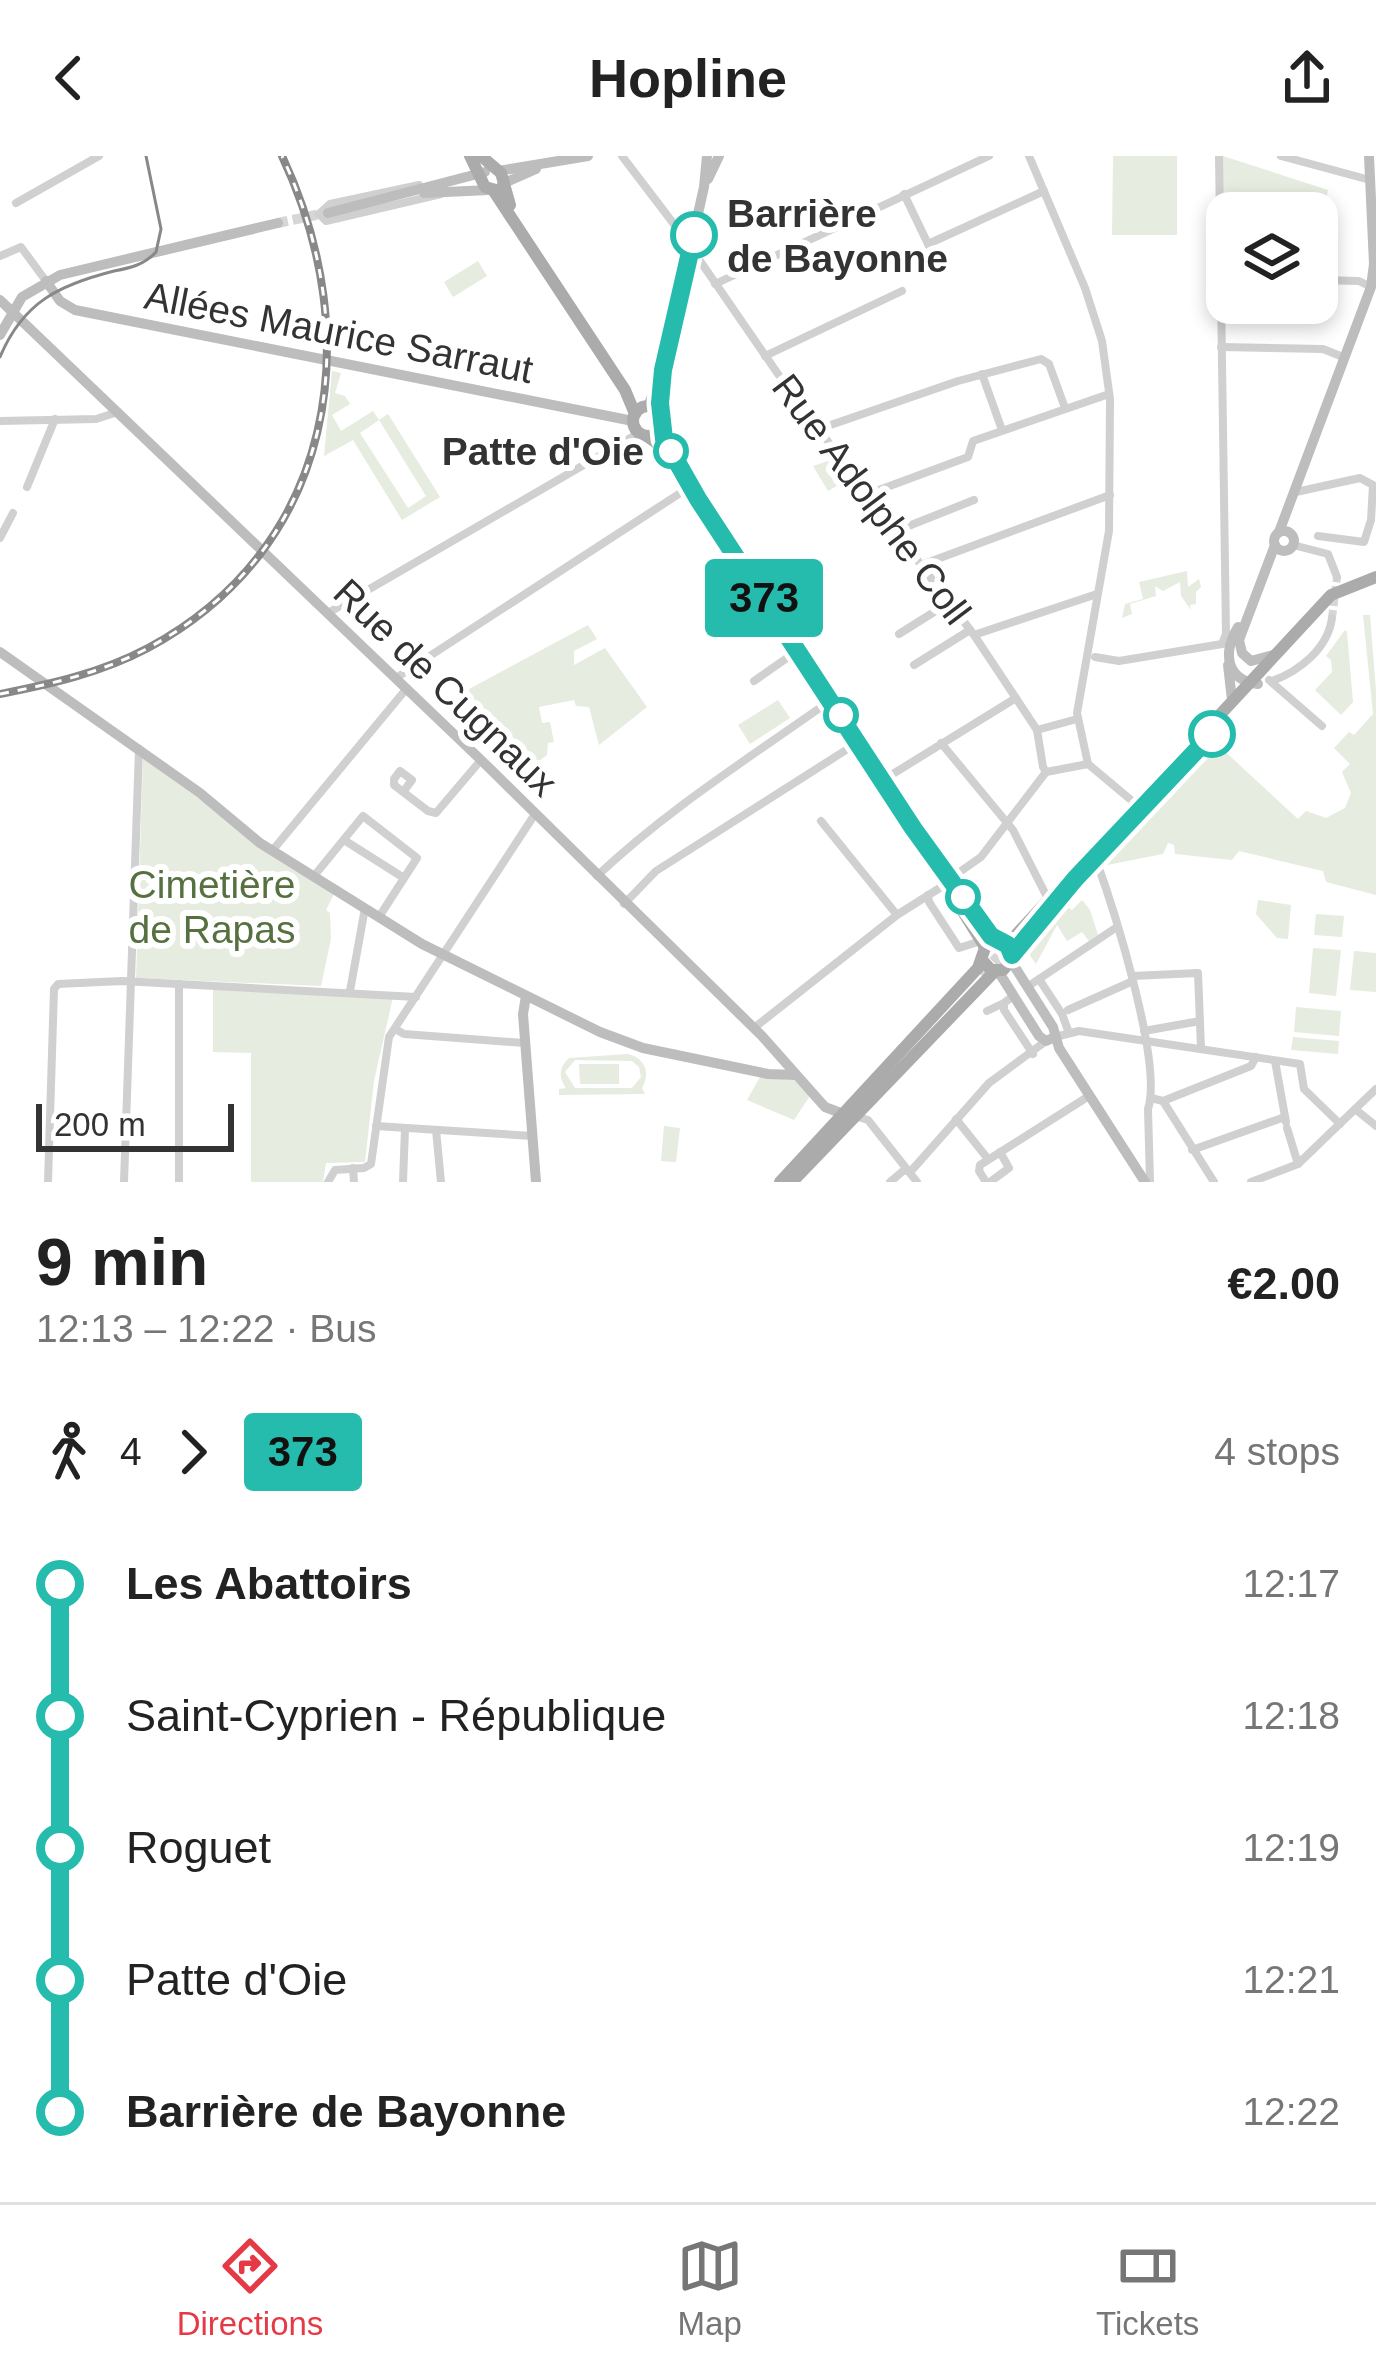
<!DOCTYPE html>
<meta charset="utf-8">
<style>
:root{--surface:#fff;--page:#f6f6f6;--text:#222;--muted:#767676;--line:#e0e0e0;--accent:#e63946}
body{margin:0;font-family:Arial,sans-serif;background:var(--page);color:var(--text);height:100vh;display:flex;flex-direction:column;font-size:45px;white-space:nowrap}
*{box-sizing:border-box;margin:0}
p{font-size:39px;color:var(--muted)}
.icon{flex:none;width:66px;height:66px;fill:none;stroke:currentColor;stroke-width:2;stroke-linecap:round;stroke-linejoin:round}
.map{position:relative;height:1026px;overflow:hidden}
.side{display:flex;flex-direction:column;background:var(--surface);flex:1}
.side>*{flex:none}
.badge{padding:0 24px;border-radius:9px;font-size:42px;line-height:78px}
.controls{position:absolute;left:1206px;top:36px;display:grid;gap:24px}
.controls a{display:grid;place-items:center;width:132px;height:132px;border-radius:24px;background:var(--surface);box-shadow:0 6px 18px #0003;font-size:60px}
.scale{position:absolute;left:36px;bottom:30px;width:198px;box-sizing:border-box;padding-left:12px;border:6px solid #333;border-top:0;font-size:33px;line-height:42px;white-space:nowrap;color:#333;-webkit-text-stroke:9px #fff;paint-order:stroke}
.map>.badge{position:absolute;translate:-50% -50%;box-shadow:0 0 0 6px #fff}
.legs{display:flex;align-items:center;gap:18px;height:132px;padding:0 36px;font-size:39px}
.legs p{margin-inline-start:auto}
.summary{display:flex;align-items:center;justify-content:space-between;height:204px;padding:0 36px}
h1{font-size:66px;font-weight:600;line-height:90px}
ul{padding:0 36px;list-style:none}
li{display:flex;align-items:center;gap:42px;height:132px;font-size:45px}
li i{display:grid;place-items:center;width:18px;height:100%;margin:0 15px;background:currentColor}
li i::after{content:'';width:30px;height:30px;margin:-15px;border:9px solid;border-radius:50%;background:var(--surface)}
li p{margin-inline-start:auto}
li:first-child i{background:linear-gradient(#0000 50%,currentColor 0)}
li:last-child i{background:linear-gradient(currentColor 50%,#0000 0)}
header{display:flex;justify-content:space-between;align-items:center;height:156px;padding:0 36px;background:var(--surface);font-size:54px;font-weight:600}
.tabs{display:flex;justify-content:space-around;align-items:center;height:168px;border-top:3px solid var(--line);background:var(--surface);font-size:33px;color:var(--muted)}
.tabs a{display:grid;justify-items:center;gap:6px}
.tabs .on{color:var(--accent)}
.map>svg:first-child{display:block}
.green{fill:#e6ecdf;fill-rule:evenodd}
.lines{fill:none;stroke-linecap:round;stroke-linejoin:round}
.street-tunnel{stroke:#d6d6d6;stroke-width:8;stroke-dasharray:8 4;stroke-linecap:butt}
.secondary-tunnel{stroke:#d6d6d6;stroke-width:10;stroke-dasharray:10 5;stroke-linecap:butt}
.primary-tunnel{stroke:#d6d6d6;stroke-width:12;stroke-dasharray:12 6;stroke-linecap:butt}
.street{stroke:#d0d0d0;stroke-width:8}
.secondary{stroke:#bdbdbd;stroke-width:10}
.primary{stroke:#ababab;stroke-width:12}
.tram{stroke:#888;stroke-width:3}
.rail-casing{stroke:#888;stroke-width:8}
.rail{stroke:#fff;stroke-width:3;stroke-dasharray:9;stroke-linecap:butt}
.line-1-casing{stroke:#fff;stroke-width:27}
.line-1{stroke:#25bcad;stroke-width:18}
.stop-1-dot{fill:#fff;stroke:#25bcad;stroke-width:6}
.labels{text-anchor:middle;stroke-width:12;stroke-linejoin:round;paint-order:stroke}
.stop-label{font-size:39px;font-weight:bold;fill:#333;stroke:#fff;text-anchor:start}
.street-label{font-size:39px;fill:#333;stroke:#fff}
.park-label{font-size:39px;fill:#56703f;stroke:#fff}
</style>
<header><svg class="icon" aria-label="back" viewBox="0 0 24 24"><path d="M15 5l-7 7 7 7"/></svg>Hopline<svg class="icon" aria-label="share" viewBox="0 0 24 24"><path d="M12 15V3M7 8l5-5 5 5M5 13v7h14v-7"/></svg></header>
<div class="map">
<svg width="1376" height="1026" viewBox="0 0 1376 1026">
<rect width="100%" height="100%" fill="#fff"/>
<g class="green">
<polygon points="1113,0 1177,0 1177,79 1112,79"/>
<polygon points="1223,0 1328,34 1325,50 1336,54 1336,70 1317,64 1317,57 1292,57 1222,36"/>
<polygon points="478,105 487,120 453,141 444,126"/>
<path d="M 332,215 L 341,217 L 335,237 L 345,240 L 350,248 L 332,259 L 341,275 L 373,255 L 379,264 L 388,258 L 440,341 L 402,364 L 353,284 L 324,300 ZM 379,264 L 426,340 L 408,352 L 360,277 Z"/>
<polygon points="834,303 849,323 828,335 813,310"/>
<polygon points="1187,415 1188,431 1199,423 1201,431 1196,436 1196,448 1190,449 1191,454 1181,440 1180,426 1163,435 1155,430 1156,440 1130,448 1132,458 1122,462 1125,448 1143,443 1139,426"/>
<polygon points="1363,459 1370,459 1376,534 1376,739 1326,726 1323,715 1239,695 1232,704 1175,698 1174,689 1168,687 1163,698 1107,709 1219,590 1298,663 1306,655 1326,662 1345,652 1351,637 1342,616 1350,608 1334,592 1349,576 1354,579 1373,558"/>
<polygon points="588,469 597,483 574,495 574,509 605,492 647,551 599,589 589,551 576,550 574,544 539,551 542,567 550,566 554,586 548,587 547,599 535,608 531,605 512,621 488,597 495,584 474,560 462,570 455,562 466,552 456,540"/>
<polygon points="1345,474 1347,476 1353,546 1341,559 1315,534 1332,516 1331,504 1326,500"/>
<polygon points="778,544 790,562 750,588 738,569"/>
<polygon points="143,603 334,738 326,754 330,757 331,783 321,830 136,822"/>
<polygon points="1082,744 1090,754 1098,779 1089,785 1082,776 1067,785 1057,769 1036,808 1024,791 1054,757 1061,759 1068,751 1072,754"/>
<polygon points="1258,744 1291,749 1288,783 1277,782 1256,758"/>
<polygon points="1316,758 1344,760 1342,781 1314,779"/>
<polygon points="1313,792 1341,794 1336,840 1309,837"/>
<polygon points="1354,795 1376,797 1376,836 1350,834"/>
<polygon points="213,832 393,841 374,925 365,1006 326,1007 323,1026 251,1026 251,897 213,896"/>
<polygon points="1296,851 1341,855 1339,880 1294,876"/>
<polygon points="1293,881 1339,885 1338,898 1291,894"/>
<path d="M 628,898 C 645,902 651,917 642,932 L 645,938 L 559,939 L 559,933 L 566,932 C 558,921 559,911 569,902 ZM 575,904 L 632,905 L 639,911 L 641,921 L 632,932 L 575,932 L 565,916 Z"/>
<polygon points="579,908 619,908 619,928 580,928"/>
<polygon points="760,921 794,924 810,940 794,964 747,944"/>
<polygon points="664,970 680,972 676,1006 661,1005"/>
</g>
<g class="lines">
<polyline class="street-tunnel" points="1332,462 1337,421"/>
<polyline class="secondary-tunnel" points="278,67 325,57"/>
<polyline class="primary-tunnel" points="981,819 1014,786"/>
<g class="street">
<polyline points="622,0 683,80 693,86"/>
<polyline points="1029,0 1085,132 1102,185 1110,243 1109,375 1077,557 1088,608"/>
<polyline points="1219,0 1226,478 1222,488"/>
<polyline points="1281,0 1370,24"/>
<polyline points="419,29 330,48 319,58 326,65 441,38"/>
<polyline points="904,38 928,88 1044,35"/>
<polyline points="16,47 99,0"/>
<polyline points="928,88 936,111"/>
<polyline points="1317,89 1317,92"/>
<polyline points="690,97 696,99 789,234 974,479 1037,574"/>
<polyline points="0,100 21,91 46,125"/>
<polyline points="1317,124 1359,125 1371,131"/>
<polyline points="715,128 989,0"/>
<polyline points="1221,191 1323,193 1343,201"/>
<polyline points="765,200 902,135"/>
<polyline points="982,218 1002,274"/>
<polyline points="0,265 96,263 115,257"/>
<polyline points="819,273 958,225 1041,203 1049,208 1065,252"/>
<polyline points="27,331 55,263"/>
<polyline points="1296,336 1360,322 1373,329 1371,364 1364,386 1318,380"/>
<polyline points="868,338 968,301 973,285 1109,238"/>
<polyline points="896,375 974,344"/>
<polyline points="0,382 13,357"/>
<polyline points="1293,389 1328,398 1337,421"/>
<polyline points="921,409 1110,339"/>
<polyline points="328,457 639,277"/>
<polyline points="899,478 950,446"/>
<polyline points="974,479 1097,438"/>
<polyline points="1095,501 1119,505 1222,488"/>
<polyline points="914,509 970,474"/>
<polyline points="396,522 688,332"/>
<polyline points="1269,524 1322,570"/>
<polyline points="754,525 797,495"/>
<path d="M 1272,525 C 1300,515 1328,492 1332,462"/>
<polyline points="1077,563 1037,574 1043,611 1046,616 1088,608"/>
<polyline points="941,587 1013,674 1046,739"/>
<polyline points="1088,608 1137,649"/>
<polyline points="883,624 1016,542"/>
<polyline points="403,636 412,624 400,615 394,623 394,629 428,655 436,657 481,604"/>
<polyline points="821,665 897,759"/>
<polyline points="344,684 404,722"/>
<polyline points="272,695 407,532"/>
<path d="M 1095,701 C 1113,750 1163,907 1148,953 L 1150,1026"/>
<polyline points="314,720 363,660 417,702 379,761"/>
<path d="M 597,720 C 669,652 751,601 831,544"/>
<polyline points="951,722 981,701 1046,616"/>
<polyline points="928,739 929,746 959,792 984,784"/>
<polyline points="624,748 656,715 857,587"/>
<polyline points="1132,820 1198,817 1201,892"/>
<polyline points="1039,823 1062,858 1069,877"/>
<polyline points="179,828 179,1026"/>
<polyline points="1027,831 1117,771"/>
<polyline points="350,835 365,752"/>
<polyline points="1013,840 1004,847 1004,854 1033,898"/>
<polyline points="1068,854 1133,825"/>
<polyline points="987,855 1004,847"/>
<polyline points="754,872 897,759 946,728"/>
<polyline points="395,873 404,878 524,887"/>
<polyline points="1144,875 1200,865"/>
<polyline points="1055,881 1079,875 1300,908 1304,933 1340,968"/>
<polyline points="1275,905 1286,966"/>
<polyline points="1151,942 1163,945 1251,910 1256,901"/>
<polyline points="1163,945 1214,1026"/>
<polyline points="1355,953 1376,970"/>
<polyline points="855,960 868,964 917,1026"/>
<polyline points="956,963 988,1003"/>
<polyline points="376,970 532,980"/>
<polyline points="1287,972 1298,1008"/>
<polyline points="436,974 441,1026"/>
<polyline points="1192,994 1285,961"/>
<polyline points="353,1012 354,1026"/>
<polyline points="48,1026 54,833 58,828 122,825 416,841"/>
<polyline points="124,1026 139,593"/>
<polyline points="328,1026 335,1014 364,1012 371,1008 389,881 535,658"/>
<polyline points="403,1026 405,973"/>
<polyline points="890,1026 903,1015 912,1014 989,927 1046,885"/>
<polyline points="986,1026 979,1015 980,1009 1089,940"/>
<polyline points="990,1026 1009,1012 1000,996"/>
<polyline points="1251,1026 1298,1008 1376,933"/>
</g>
<g class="secondary">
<polyline points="498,15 588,0"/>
<polyline points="708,23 719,0"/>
<polyline points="502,28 536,13"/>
<polyline points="424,37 489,34"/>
<polyline points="328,57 485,16"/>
<polyline points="46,125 60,145 75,154 633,265"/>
<polyline points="0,144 481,604 762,880 825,951 846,959"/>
<polyline points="0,179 22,141 60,119 278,67"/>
<polyline points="648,250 663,214 704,31 707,0"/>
<polyline points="661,258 661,235"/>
<circle cx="1284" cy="385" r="10"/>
<polyline points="1279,376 1371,131 1374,108 1369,0"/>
<path d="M 1238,471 C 1223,496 1225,524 1258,528"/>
<polyline points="0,496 200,637 260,687 422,788 600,876 643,892 768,918 795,919"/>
<polyline points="1273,499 1251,505 1242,497 1239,484 1275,389"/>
<polyline points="1228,509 1232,544"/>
<polyline points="1011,805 1053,871 1059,892 1145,1026"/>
<polyline points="998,815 1039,880 1046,885 1055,881"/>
<polyline points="526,840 523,858 536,1026"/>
</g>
<g class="primary">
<polyline points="470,0 485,31 496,34"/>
<polyline points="481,0 501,17 510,49"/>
<polyline points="493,34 625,234 635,258"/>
<circle cx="648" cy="265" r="15"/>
<polyline points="647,280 661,290 841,559 985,791"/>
<polyline points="1013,782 1331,439 1376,421"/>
<polyline points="780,1026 978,812 986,789 1002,786 1011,795 1011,805 1003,814 991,814 983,805"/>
<polyline points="792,1026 995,815"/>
</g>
<path class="tram" d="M 0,201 C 23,146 59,129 114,115 C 130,112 144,109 156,96 L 161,73 L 146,0"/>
<g class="rail-casing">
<path id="rail" d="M 0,538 C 51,528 101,517 148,492 C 336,391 367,181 282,0"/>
</g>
<use href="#rail" class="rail"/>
</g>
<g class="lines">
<g class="line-1-casing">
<polyline id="line-1" points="694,79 663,214 660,247 664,283 698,343 913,672 991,780 1008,789 1012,799 1075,723 1212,578"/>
</g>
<use href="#line-1" class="line-1"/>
</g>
<g class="stop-1-dot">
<circle cx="694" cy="79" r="21"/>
<circle cx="671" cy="295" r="15"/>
<circle cx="841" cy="559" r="15"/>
<circle cx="1212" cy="578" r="21"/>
<circle cx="963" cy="741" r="15"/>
</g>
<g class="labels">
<g class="stop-label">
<text x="727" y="71">Barrière<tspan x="727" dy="45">de Bayonne</tspan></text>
<text x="644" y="309" text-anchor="end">Patte d'Oie</text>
</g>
<g class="street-label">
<text transform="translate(339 176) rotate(11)" y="14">Allées Maurice Sarraut</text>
<text transform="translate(872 343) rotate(53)" y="14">Rue Adolphe Coll</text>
<text transform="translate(446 531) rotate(44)" y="14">Rue de Cugnaux</text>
</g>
<g class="park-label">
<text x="212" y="742">Cimetière<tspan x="212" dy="45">de Rapas</tspan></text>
</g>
</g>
</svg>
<div class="controls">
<a><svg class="icon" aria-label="layers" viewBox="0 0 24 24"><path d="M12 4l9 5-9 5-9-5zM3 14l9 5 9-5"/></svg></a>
</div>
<div class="scale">200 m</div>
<b class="badge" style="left:764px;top:442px;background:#25bcad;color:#111">373</b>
</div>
<section class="side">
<div class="summary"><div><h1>9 min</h1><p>12:13 – 12:22 · Bus</p></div><b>€2.00</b></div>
<div class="legs"><svg class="icon" aria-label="walk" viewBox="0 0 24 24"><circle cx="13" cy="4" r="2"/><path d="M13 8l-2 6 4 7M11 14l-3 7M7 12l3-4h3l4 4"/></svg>4<svg class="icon" aria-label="forward" viewBox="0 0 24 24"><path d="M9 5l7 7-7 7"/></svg><b class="badge" style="background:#25bcad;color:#111">373</b><p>4 stops</p></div>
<ul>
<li><i style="color:#25bcad"></i><b>Les Abattoirs</b><p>12:17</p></li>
<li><i style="color:#25bcad"></i><span>Saint-Cyprien - République</span><p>12:18</p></li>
<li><i style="color:#25bcad"></i><span>Roguet</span><p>12:19</p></li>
<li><i style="color:#25bcad"></i><span>Patte d'Oie</span><p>12:21</p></li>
<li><i style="color:#25bcad"></i><b>Barrière de Bayonne</b><p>12:22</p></li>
</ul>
</section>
<nav class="tabs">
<a class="on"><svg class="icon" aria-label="directions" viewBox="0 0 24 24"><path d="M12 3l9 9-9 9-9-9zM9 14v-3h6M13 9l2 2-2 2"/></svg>Directions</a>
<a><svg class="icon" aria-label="map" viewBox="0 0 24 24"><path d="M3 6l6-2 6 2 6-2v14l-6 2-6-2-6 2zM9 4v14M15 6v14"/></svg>Map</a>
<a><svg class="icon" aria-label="tickets" viewBox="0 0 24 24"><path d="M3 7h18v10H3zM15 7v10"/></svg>Tickets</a>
</nav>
